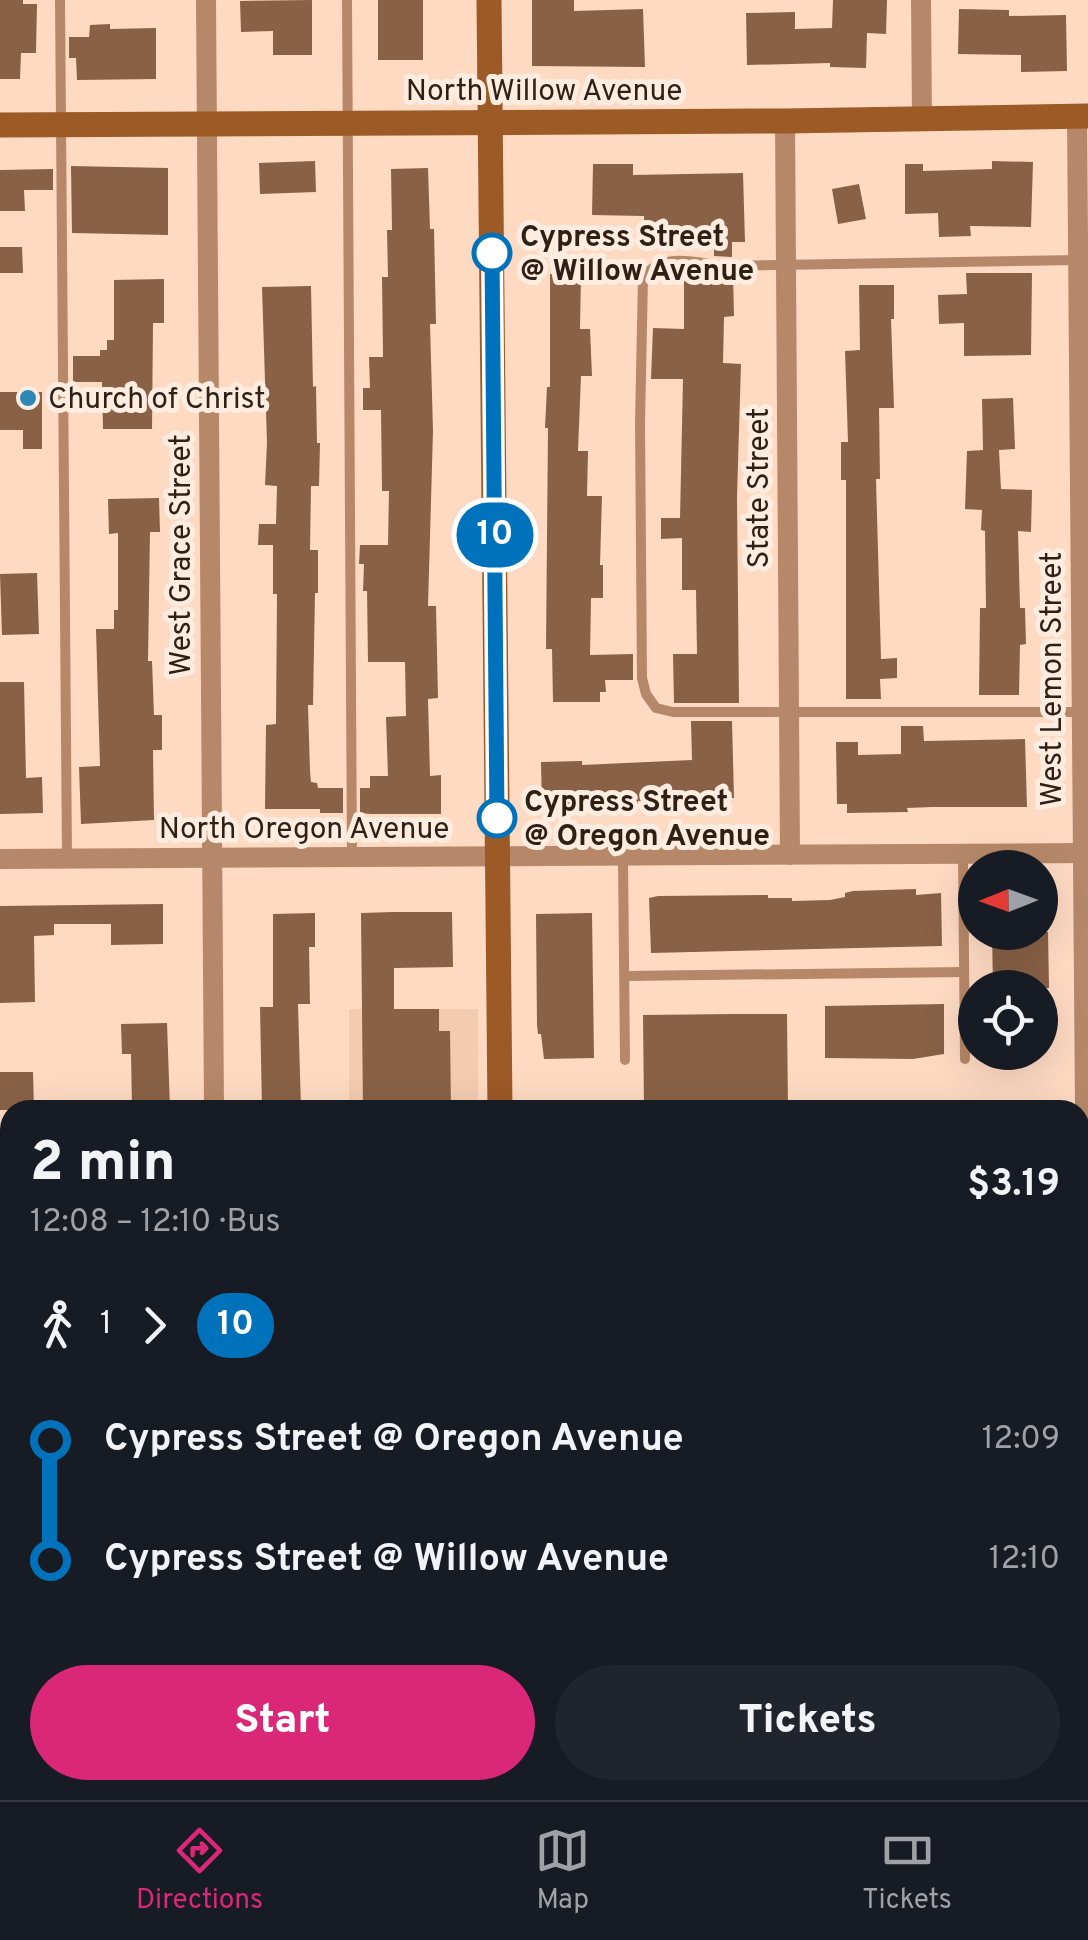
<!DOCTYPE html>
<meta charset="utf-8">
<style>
:root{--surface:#171b24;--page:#20242c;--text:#f1f3f6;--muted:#9ea1a6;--line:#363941;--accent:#db2777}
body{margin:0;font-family:Overpass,sans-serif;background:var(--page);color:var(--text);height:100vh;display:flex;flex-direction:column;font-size:38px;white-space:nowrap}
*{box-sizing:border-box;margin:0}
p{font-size:32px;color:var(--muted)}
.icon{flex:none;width:55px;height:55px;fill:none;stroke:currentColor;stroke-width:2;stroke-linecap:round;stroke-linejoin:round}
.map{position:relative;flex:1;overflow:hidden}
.drawer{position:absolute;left:0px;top:1100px;width:1090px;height:700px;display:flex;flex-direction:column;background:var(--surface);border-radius:30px 30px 0 0;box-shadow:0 10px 40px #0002}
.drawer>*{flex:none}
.badge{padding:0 20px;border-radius:32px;font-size:35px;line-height:65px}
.needle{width:65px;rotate:269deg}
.controls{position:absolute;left:958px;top:850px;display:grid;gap:20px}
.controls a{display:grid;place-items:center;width:100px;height:100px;border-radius:50%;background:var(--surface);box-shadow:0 10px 40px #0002;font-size:50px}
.map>.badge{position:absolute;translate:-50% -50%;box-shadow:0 0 0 5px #fff}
.legs{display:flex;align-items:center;gap:15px;height:110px;padding:0 30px;font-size:32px}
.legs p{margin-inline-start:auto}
.headline{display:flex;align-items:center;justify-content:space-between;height:170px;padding:0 30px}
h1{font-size:55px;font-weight:800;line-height:75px}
.primary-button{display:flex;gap:20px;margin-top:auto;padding:20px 30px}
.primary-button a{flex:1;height:115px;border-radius:60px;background:var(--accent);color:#fff;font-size:40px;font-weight:800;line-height:115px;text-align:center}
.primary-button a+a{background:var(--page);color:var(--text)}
ul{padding:0 30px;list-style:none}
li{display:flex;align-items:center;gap:35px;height:120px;font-size:38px}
li i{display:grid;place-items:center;width:15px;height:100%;margin:0 12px;background:currentColor}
li i::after{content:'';width:25px;height:25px;margin:-12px;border:8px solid;border-radius:50%;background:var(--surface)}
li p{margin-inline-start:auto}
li:first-child i{background:linear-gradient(#0000 50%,currentColor 0)}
li:last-child i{background:linear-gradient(currentColor 50%,#0000 0)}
.tab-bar{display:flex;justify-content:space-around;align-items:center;height:140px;border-top:2px solid var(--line);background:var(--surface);font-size:28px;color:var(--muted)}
.tab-bar a{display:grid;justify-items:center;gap:5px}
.tab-bar .current{color:var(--accent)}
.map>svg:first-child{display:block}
.built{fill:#f3cbb0}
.building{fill:#886147}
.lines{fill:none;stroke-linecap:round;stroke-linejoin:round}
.lane{stroke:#b68869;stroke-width:10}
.street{stroke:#b68869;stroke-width:20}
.secondary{stroke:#9c5a27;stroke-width:25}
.line-1-casing{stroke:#fff;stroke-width:22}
.line-1{stroke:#0072bc;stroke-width:15}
.stop-1-dot{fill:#fff;stroke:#0072bc;stroke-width:5}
.poi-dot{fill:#2e88b5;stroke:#feece0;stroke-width:4}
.labels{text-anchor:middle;stroke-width:10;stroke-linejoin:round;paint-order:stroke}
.street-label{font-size:30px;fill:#2f1f14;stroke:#feece0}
.stop-label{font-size:30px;font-weight:bold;fill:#2f1f14;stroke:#feece0;text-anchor:start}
.poi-label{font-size:30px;fill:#2f1f14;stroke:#feece0;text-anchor:start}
</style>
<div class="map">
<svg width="1088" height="1800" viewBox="0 0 1088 1800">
<rect width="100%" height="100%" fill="#fedac3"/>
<g class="built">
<rect x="349" y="1009" width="129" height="101"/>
<polygon points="0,1612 10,1612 10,1790 206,1790 206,1800 0,1800"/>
<polygon points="229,1790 482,1790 482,1800 371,1800 370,1796 229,1797"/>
<rect x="532" y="1790" width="253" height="10"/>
<rect x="825" y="1790" width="251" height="10"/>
</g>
<g class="building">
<polygon points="0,0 23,0 23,4 37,4 36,53 21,53 20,79 0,79"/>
<polygon points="312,0 312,55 273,55 273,31 241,32 240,1"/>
<rect x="378" y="0" width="45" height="60"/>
<polygon points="532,0 574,0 574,11 643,9 645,67 532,66"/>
<polygon points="833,0 887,0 886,34 867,33 866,68 830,67 830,63 747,65 746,13 795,12 795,29 832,28"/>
<polygon points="959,9 1009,10 1009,16 1066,15 1067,71 1021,72 1021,55 958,54"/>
<polygon points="110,24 110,29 156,28 156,79 77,80 76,58 69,58 69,37 89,37 90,25"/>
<polygon points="315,161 316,192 260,194 259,163"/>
<polygon points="992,161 1033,162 1031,227 970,226 971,236 939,237 938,213 905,214 905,164 923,164 923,171 992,169"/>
<polygon points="593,164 633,164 633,175 743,173 745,242 732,242 732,257 714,256 714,238 645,239 644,216 592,215"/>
<polygon points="71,166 168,168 168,235 72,233"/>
<polygon points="428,168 430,229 434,229 436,324 430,324 433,431 428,606 436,606 438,698 428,699 430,776 441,775 441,814 371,814 360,813 360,788 370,788 370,776 388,776 386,717 406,716 405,662 368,662 367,591 363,591 364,564 359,564 360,545 388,545 389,491 382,491 381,410 363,410 363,388 370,388 369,357 383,357 382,277 388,277 387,230 392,230 391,169"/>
<polygon points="53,169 53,190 24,190 25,211 0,211 0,170"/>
<polygon points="859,184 866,219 838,224 832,189"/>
<polygon points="0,247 22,247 23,273 0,273"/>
<polygon points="966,273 1032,273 1031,355 964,356 964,323 939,324 938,295 967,294"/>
<polygon points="550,274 581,275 580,329 590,329 592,376 581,376 578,451 588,451 587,496 602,496 600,565 603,565 603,598 591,598 590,655 633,654 633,680 605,680 606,692 600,692 600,702 553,702 552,649 546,649 548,428 545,428 547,387 550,387"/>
<polygon points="715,274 733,275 734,316 724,317 723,363 741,364 737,497 739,703 674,703 673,654 697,654 696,590 682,590 682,538 661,539 661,518 680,518 683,379 651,379 653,328 684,329 684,277 715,277"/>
<polygon points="164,279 164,323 153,323 152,429 103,429 102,382 73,382 73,356 100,356 100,350 107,350 107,340 114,340 114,280"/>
<polygon points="859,285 894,285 894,319 891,319 894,408 879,408 880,479 876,479 881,659 897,658 897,678 880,679 881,699 846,699 846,480 841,480 841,442 848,442 845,351 860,350"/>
<polygon points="311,286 313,387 316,386 317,443 320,443 319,486 311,486 310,550 318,550 318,593 315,593 313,705 308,705 310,771 311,782 317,783 318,788 343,788 343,813 320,813 320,809 265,809 266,725 276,724 277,594 273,594 273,545 258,545 259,524 276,524 277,486 265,485 267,443 262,287"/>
<polygon points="0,392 42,392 42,449 23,449 23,430 0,430"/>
<polygon points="1013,398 1015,449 999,450 1001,489 1032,490 1031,532 1018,531 1020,608 1025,608 1026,644 1020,645 1019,695 979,695 980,608 986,608 985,531 981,530 982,510 965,509 967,451 983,450 982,399"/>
<polygon points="159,498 160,532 150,532 148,661 152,661 154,715 162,715 162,750 153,750 154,820 81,824 79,767 100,766 96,629 114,629 114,610 118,610 118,533 109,534 108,499"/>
<polygon points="37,573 39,634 2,635 0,574"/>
<polygon points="0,682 24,682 26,778 42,777 43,813 0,814"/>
<polygon points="691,721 732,721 734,798 638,801 638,809 542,809 541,762 582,761 582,765 692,760"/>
<polygon points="901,726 923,726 924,741 1025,739 1027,807 932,807 907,808 908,812 847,813 847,804 837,804 836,742 858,742 858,755 901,754"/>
<polygon points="916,889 916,895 941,893 942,946 651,953 649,898 658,896 768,895 768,898 792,898 792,901 830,900 845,897 845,893 853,891"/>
<polygon points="163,904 163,944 111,945 111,924 54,924 54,935 34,936 35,1002 0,1003 0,906"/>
<polygon points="393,912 452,912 453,967 394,968 394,1009 439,1009 439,1031 450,1031 451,1110 363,1110 361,913"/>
<polygon points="315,913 315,947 309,947 310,1004 298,1004 301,1109 262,1110 260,1007 273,1007 273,914"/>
<polygon points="592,913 594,1058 544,1059 541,1034 538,1034 537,1025 536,914"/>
<polygon points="992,932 1048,932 1049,988 993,988"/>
<polygon points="944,1004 944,1054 913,1059 825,1058 825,1006"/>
<polygon points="734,1014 787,1014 788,1110 644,1110 643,1015"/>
<polygon points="167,1023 170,1108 132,1108 131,1054 122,1054 121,1024"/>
<polygon points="0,1072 33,1072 34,1110 0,1110"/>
</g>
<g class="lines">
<g class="lane">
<polyline points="60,0 67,859"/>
<polyline points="347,0 352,858"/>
<path d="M 1078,260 L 722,266 C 693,262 664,252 643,277 L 640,423 L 642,678 L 646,694 L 656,708 L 673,712 L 1082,712"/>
<polyline points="963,855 965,1059"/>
<polyline points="623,858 625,1060"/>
<polyline points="625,976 964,972"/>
<polyline points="0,1482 10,1482"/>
</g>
<g class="street">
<polyline points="206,0 214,1110"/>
<polyline points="921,0 922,120"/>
<polyline points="1077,117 1088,1481"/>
<polyline points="785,121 790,855"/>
<polyline points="0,859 1088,853"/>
<polyline points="798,1790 799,1800"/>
<polyline points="215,1800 215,1790"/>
</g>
<g class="secondary">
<polyline points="489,0 500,1110"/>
<polyline points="0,125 785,121 1088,116"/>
<polyline points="1080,1582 1088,1582"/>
<polyline points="0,1591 10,1591"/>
<polyline points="505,1790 505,1800"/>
</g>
</g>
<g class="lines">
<g class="line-1-casing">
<polyline id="line-1" points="492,253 497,818"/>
</g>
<use href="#line-1" class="line-1"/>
</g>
<g class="stop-1-dot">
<circle cx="492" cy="253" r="18"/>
<circle cx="497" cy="818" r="18"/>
</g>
<circle class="poi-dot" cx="28" cy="398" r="10"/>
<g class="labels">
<g class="street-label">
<text x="544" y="100">North Willow Avenue</text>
<text transform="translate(758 488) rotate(-90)" y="10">State Street</text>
<text transform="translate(180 555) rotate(-90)" y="10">West Grace Street</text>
<text transform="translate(1051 679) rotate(-90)" y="10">West Lemon Street</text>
<text x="304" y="838">North Oregon Avenue</text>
</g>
<g class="stop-label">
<text x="520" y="246">Cypress Street<tspan x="520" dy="34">@ Willow Avenue</tspan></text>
<text x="524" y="811">Cypress Street<tspan x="524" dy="34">@ Oregon Avenue</tspan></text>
</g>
<g class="poi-label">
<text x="48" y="408">Church of Christ</text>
</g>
</g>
</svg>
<div class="controls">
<a><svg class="needle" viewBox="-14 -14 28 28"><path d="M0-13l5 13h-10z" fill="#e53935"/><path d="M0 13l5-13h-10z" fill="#9ea1a6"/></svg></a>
<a><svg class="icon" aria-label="locate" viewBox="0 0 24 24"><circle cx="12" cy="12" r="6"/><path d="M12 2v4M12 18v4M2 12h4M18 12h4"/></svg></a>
</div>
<b class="badge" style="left:495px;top:535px;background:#0072bc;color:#fff">10</b>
<section class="drawer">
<div class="headline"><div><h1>2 min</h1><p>12:08 – 12:10 · Bus</p></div><b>$3.19</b></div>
<div class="legs"><svg class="icon" aria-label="walk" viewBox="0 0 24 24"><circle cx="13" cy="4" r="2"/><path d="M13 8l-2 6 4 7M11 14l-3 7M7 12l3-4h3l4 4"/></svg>1<svg class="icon" aria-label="forward" viewBox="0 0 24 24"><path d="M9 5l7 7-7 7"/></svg><b class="badge" style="background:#0072bc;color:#fff">10</b></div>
<ul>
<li><i style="color:#0072bc"></i><b>Cypress Street @ Oregon Avenue</b><p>12:09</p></li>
<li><i style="color:#0072bc"></i><b>Cypress Street @ Willow Avenue</b><p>12:10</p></li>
</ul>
<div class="primary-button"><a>Start</a><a>Tickets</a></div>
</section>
</div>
<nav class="tab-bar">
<a class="current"><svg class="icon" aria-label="directions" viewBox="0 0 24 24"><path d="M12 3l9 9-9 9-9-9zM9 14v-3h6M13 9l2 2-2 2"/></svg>Directions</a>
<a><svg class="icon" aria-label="map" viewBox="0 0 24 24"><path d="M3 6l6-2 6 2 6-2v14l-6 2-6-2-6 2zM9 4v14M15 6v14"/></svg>Map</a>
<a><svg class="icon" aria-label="tickets" viewBox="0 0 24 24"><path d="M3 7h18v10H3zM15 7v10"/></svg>Tickets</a>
</nav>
